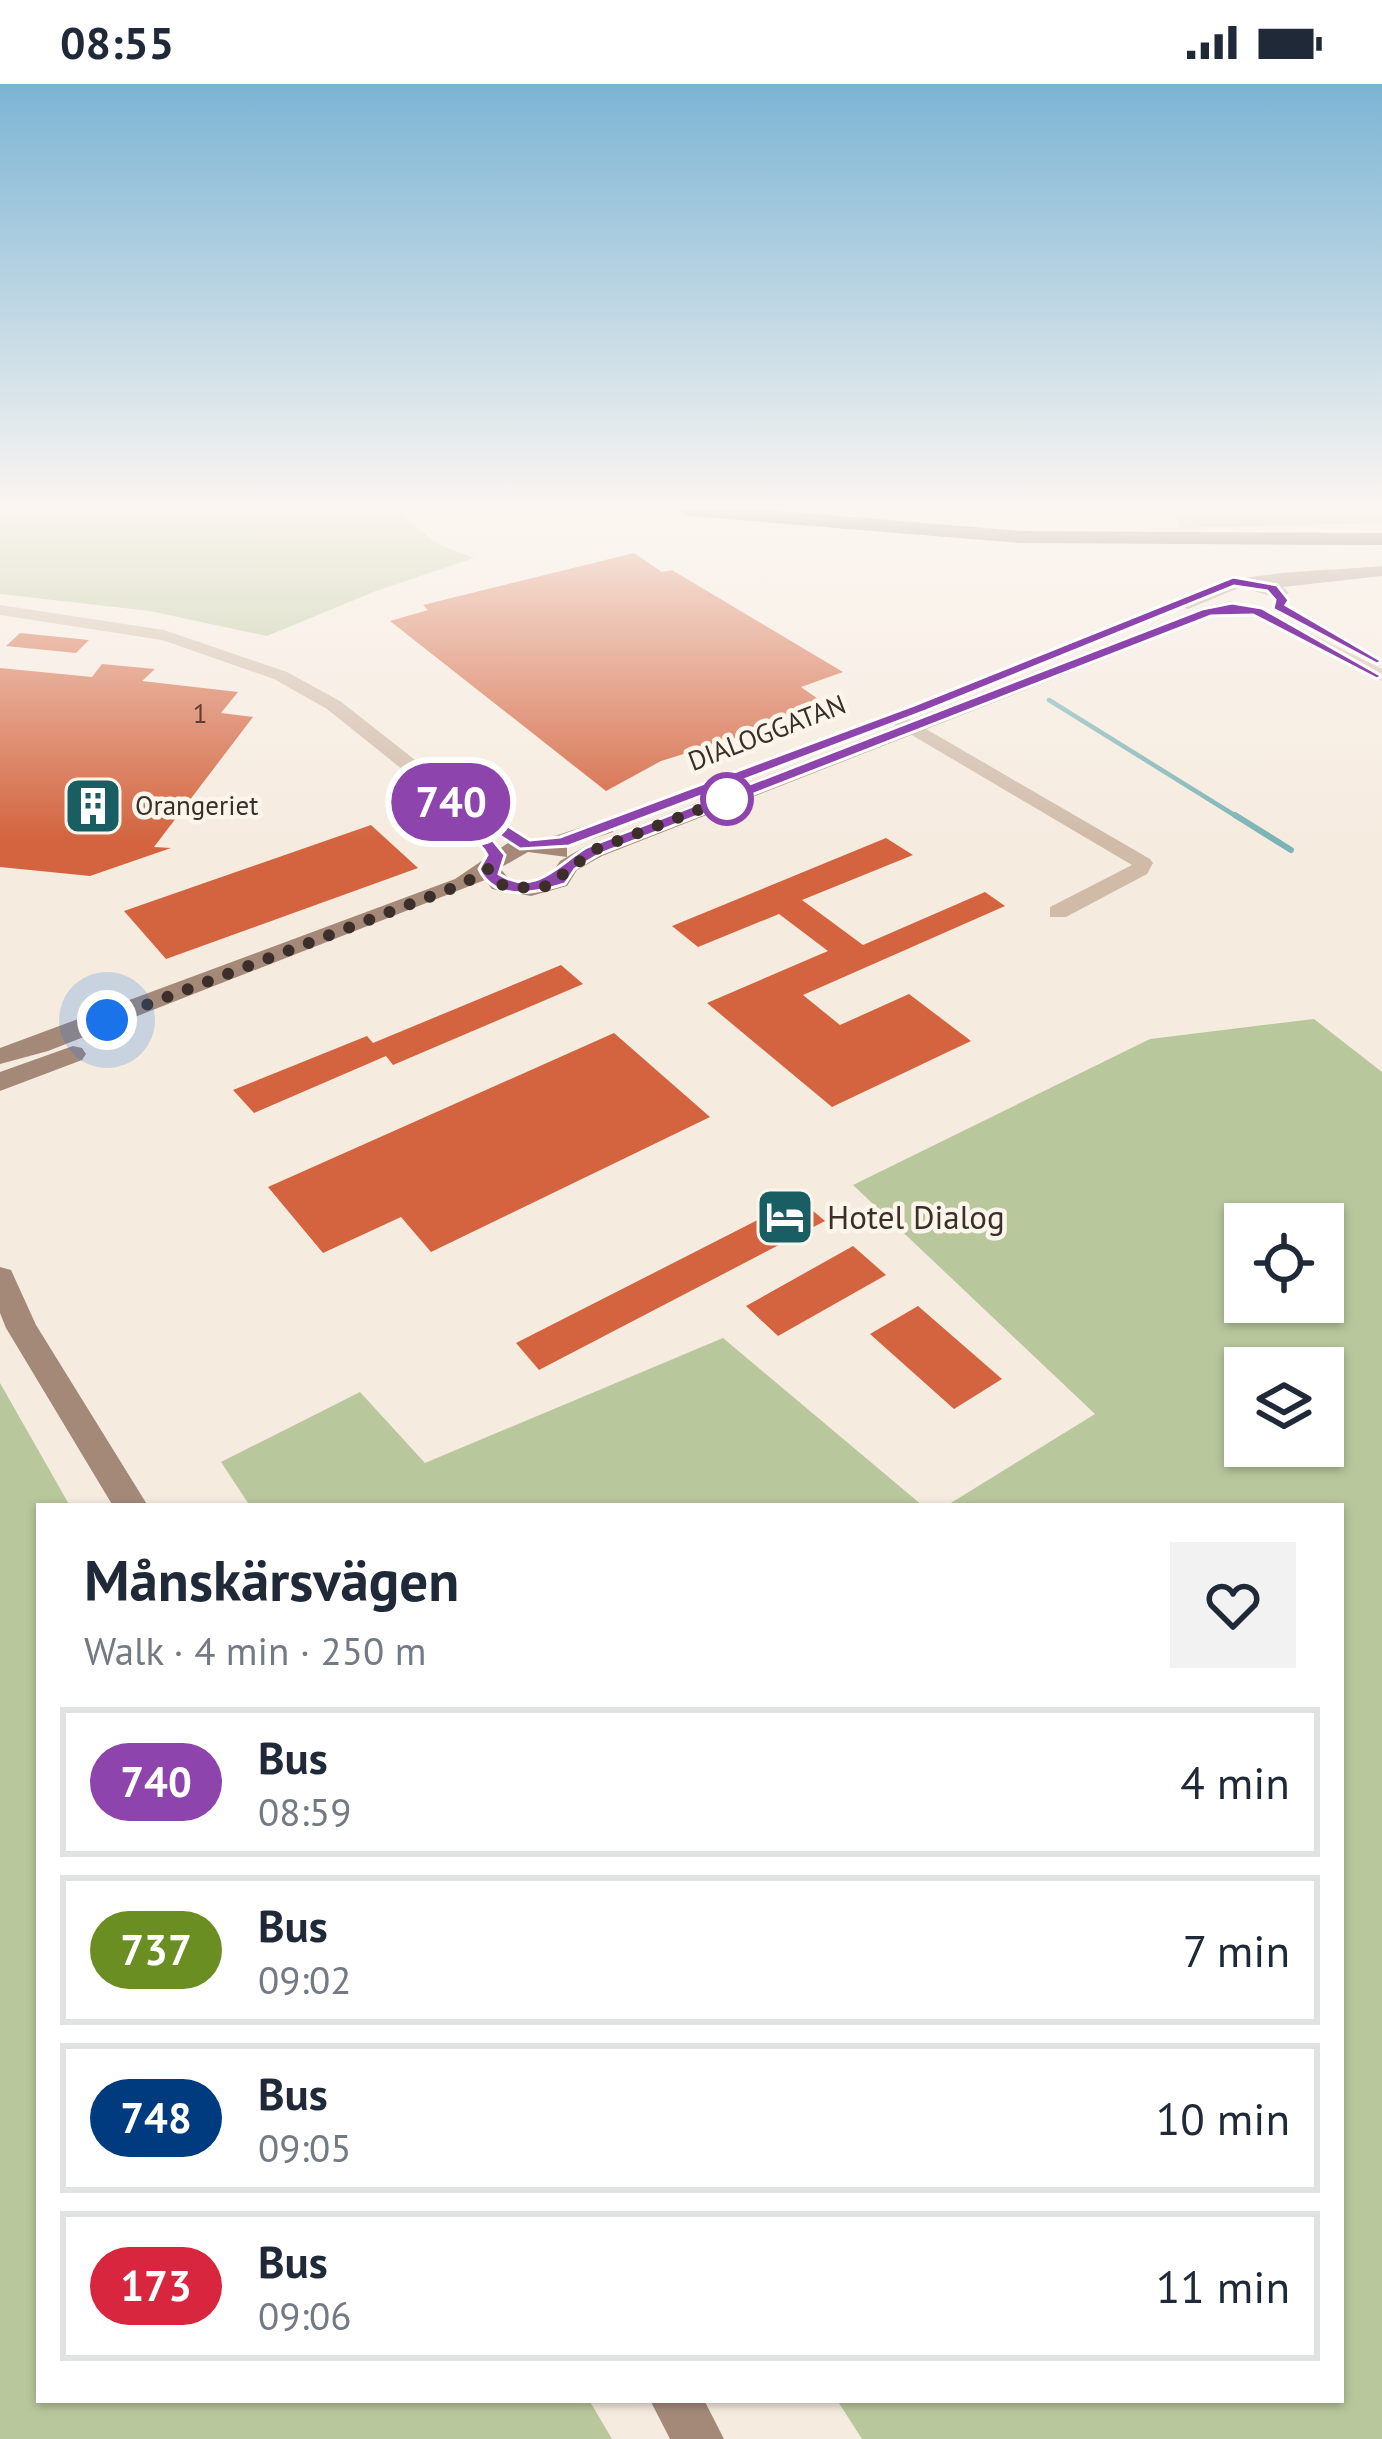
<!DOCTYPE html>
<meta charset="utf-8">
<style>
:root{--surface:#fff;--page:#f2f2f3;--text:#1f2937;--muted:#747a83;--line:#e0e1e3}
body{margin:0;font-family:"PT Sans",sans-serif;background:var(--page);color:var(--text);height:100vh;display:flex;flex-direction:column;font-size:45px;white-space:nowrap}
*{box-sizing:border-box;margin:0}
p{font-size:39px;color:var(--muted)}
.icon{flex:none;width:66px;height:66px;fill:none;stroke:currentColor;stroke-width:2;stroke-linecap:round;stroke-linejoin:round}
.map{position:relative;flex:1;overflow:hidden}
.side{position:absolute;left:36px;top:1419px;width:1308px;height:900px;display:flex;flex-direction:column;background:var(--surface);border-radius:0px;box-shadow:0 3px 9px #0004}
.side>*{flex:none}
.badge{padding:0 24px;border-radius:39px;font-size:42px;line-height:78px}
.buttons{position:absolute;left:1224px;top:1119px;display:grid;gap:24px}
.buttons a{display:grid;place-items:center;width:120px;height:120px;border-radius:0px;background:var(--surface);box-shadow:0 3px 9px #0004;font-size:60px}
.you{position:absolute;width:60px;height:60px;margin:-30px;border:9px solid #fff;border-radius:50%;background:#1a73e8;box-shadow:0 0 0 18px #1a73e833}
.map>.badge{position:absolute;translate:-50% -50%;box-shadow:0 0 0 6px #fff}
.round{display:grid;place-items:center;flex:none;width:126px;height:126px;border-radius:0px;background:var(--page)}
.head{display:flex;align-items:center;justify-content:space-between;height:204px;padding:0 48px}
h1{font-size:57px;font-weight:700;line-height:90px}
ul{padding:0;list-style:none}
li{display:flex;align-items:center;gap:36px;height:150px;margin:0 24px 18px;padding:0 24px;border:6px solid var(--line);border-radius:0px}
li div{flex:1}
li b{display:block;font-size:45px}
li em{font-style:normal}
li .badge{min-width:132px;font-weight:700;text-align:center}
.status{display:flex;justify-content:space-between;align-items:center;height:84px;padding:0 60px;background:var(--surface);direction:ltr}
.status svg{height:33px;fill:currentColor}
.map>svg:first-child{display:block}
.green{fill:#b9c79c;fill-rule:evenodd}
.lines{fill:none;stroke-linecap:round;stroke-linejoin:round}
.stream-far1{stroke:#7ab4b6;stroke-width:4.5}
.stream{stroke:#7ab4b6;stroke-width:6}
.building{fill:#d3643f}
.street{fill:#d0bba9;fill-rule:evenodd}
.secondary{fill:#a48979;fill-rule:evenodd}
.highway{fill:#5e493f;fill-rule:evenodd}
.line{fill:#8e44ad;stroke:#fff;stroke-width:3}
.walk{stroke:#3c2f29;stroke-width:12;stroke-dasharray:0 21.6}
.stop-dot{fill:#fff;stroke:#8e44ad;stroke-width:6}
.labels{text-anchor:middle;stroke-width:9;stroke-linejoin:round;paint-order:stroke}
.number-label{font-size:27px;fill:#623c2e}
.far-street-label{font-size:27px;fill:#3c2f29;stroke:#fcf5ec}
.far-poi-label{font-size:27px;fill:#3c2f29;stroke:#fcf5ec;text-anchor:start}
.poi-label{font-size:33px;fill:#3c2f29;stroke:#fcf5ec;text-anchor:start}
</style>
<div class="status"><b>08:55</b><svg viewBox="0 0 49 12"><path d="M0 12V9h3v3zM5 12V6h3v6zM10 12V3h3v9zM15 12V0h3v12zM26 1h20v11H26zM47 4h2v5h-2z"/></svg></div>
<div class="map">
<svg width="1382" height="2355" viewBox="0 0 1382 2355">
<rect width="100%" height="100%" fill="#f6ebdf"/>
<g class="green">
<polygon points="0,426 397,426 437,460 474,474 376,507 267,552 150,527 0,510"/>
<polygon points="1174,426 1382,426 1382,439 1180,444"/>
<path d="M 1314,935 L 1382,988 L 1382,2355 L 862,2355 L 837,2316 L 1341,2316 L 1341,1422 L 946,1422 L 1095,1330 L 853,1101 L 1150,955 ZM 1323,1140 L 1323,1218 L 1245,1218 L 1245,1140 ZM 1323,1284 L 1323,1362 L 1245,1362 L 1245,1284 Z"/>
<polygon points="723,1254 923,1422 250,1422 221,1378 360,1308 425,1379"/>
<polygon points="0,1299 70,1422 39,1422 39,2316 589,2316 612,2355 0,2355"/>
</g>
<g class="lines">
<polyline class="stream-far1" points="1049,616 1239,734"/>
<polyline class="stream" points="1235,731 1291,766"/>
</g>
<g class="building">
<polygon points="634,469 662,488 672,486 843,588 801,603 831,624 661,677 606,707 390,537 428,526 423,521"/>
<polygon points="20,549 89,556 76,569 6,562"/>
<polygon points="102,580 155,585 142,597 238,608 221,629 253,633 154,763 171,764 90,792 0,783 0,584 92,593"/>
<polygon points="371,741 418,784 166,875 124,827"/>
<polygon points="886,754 913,771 802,816 863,861 985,808 1005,822 803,911 840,941 909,910 971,957 832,1023 707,919 828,867 779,830 698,863 672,842"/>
<polygon points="561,881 583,900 393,981 386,972 254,1029 233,1006 367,952 373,959"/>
<polygon points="614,949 710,1033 431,1168 401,1133 323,1169 268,1103"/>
<polygon points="799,1115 825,1137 539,1286 516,1259"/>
<polygon points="853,1162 886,1191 778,1252 746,1222"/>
<polygon points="918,1222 1002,1295 954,1325 870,1250"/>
</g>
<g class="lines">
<g class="street">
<polygon points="0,521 164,546 287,588 340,617 452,705 536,762 533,766 519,766 438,714 327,625 274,595 162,556 0,531"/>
<polygon points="1256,522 1382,585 1382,597 1250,531 1250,523"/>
<polygon points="895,627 1150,775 1153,779 1147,790 1066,833 1050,833 1050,823 1132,781 888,637 888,629"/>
</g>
<g class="secondary">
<path d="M 1382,482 L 1382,492 L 1283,503 L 1289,509 L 1280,515 L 1241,503 L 1188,525 L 1172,521 C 1216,485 1323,488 1382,482 Z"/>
<polygon points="1232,517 1241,523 1239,527 1212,533 602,772 577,786 567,802 531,812 492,805 485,796 48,967 0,980 0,964 455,795 508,759 543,756 597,738 613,738 613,748 567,763 567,773 528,768 500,784 508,794 530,798 550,792 560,777 586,762 1200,524"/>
<polygon points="73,962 82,964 86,970 82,976 0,1007 0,988"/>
<polygon points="0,1183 11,1186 36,1241 148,1422 113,1422 6,1244 0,1229"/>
<polygon points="650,2316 704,2316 724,2355 670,2355"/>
</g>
<polygon class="highway" points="679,426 768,426 1020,447 1382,449 1382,461 1020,459 689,432"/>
</g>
<linearGradient id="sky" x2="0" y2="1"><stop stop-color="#7cb4d4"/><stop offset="0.56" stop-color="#fbf6f1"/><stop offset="1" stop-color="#fbf6f1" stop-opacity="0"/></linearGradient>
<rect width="1382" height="756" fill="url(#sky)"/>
<path class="line" d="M 1233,493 L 1277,501 L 1289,516 L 1286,521 L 1382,577 L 1377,580 L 1273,525 L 1275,516 L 1267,507 L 1234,502 L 926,627 L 569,762 L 520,765 L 478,738 L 505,771 L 499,790 C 536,813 558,780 587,763 L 1202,525 L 1232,519 L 1262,524 L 1382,592 L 1377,595 L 1253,531 L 1211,532 L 600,770 L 575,785 L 565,800 C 536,809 495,819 479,785 L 487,771 L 484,766 L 429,705 L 444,701 L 530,756 L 560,753 L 914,621 Z"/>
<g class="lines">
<polyline class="walk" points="107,936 463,800 488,785 500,800 514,804 548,802 594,766 727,715"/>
</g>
<defs>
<g id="building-square" transform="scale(3)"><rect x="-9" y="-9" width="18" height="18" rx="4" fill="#195e63" stroke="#fcf5ec"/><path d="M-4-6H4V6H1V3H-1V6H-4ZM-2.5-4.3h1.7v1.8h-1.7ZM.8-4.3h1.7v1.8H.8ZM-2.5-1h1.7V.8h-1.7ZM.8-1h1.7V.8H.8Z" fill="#fff"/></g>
<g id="hotel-square" transform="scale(3)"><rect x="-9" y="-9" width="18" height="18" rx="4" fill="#195e63" stroke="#fcf5ec"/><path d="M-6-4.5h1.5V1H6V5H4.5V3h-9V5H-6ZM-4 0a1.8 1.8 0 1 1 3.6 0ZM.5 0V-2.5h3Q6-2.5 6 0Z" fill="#fff"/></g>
</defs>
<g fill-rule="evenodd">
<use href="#building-square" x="93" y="722"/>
<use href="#hotel-square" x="785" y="1133"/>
</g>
<circle class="stop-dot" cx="727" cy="715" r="24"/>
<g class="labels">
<g class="number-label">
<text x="200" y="639">1</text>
</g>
<g class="far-street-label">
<text transform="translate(767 649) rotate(-21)" y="9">DIALOGGATAN</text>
</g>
<g class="far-poi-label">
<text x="135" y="731">Orangeriet</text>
</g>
<g class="poi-label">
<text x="827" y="1145">Hotel Dialog</text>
</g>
</g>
</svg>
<div class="buttons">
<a><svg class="icon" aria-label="locate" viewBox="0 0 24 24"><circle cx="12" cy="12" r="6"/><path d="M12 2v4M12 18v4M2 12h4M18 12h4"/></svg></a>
<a><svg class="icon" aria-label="layers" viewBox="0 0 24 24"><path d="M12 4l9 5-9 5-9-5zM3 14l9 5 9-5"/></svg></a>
</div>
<div class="you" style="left:107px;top:936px"></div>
<b class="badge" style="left:451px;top:718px;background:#8e44ad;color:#fff">740</b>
<section class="side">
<div class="head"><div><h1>Månskärsvägen</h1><p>Walk · 4 min · 250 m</p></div><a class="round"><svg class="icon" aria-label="heart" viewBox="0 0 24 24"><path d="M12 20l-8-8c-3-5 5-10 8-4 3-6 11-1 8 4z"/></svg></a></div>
<ul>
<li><span class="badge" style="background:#8e44ad;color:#fff">740</span><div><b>Bus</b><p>08:59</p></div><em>4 min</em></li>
<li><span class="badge" style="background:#6b8e23;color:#fff">737</span><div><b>Bus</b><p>09:02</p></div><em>7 min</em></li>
<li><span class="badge" style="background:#003b80;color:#fff">748</span><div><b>Bus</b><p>09:05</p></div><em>10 min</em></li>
<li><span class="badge" style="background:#d7263d;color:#fff">173</span><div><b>Bus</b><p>09:06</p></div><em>11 min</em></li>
</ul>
</section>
</div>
